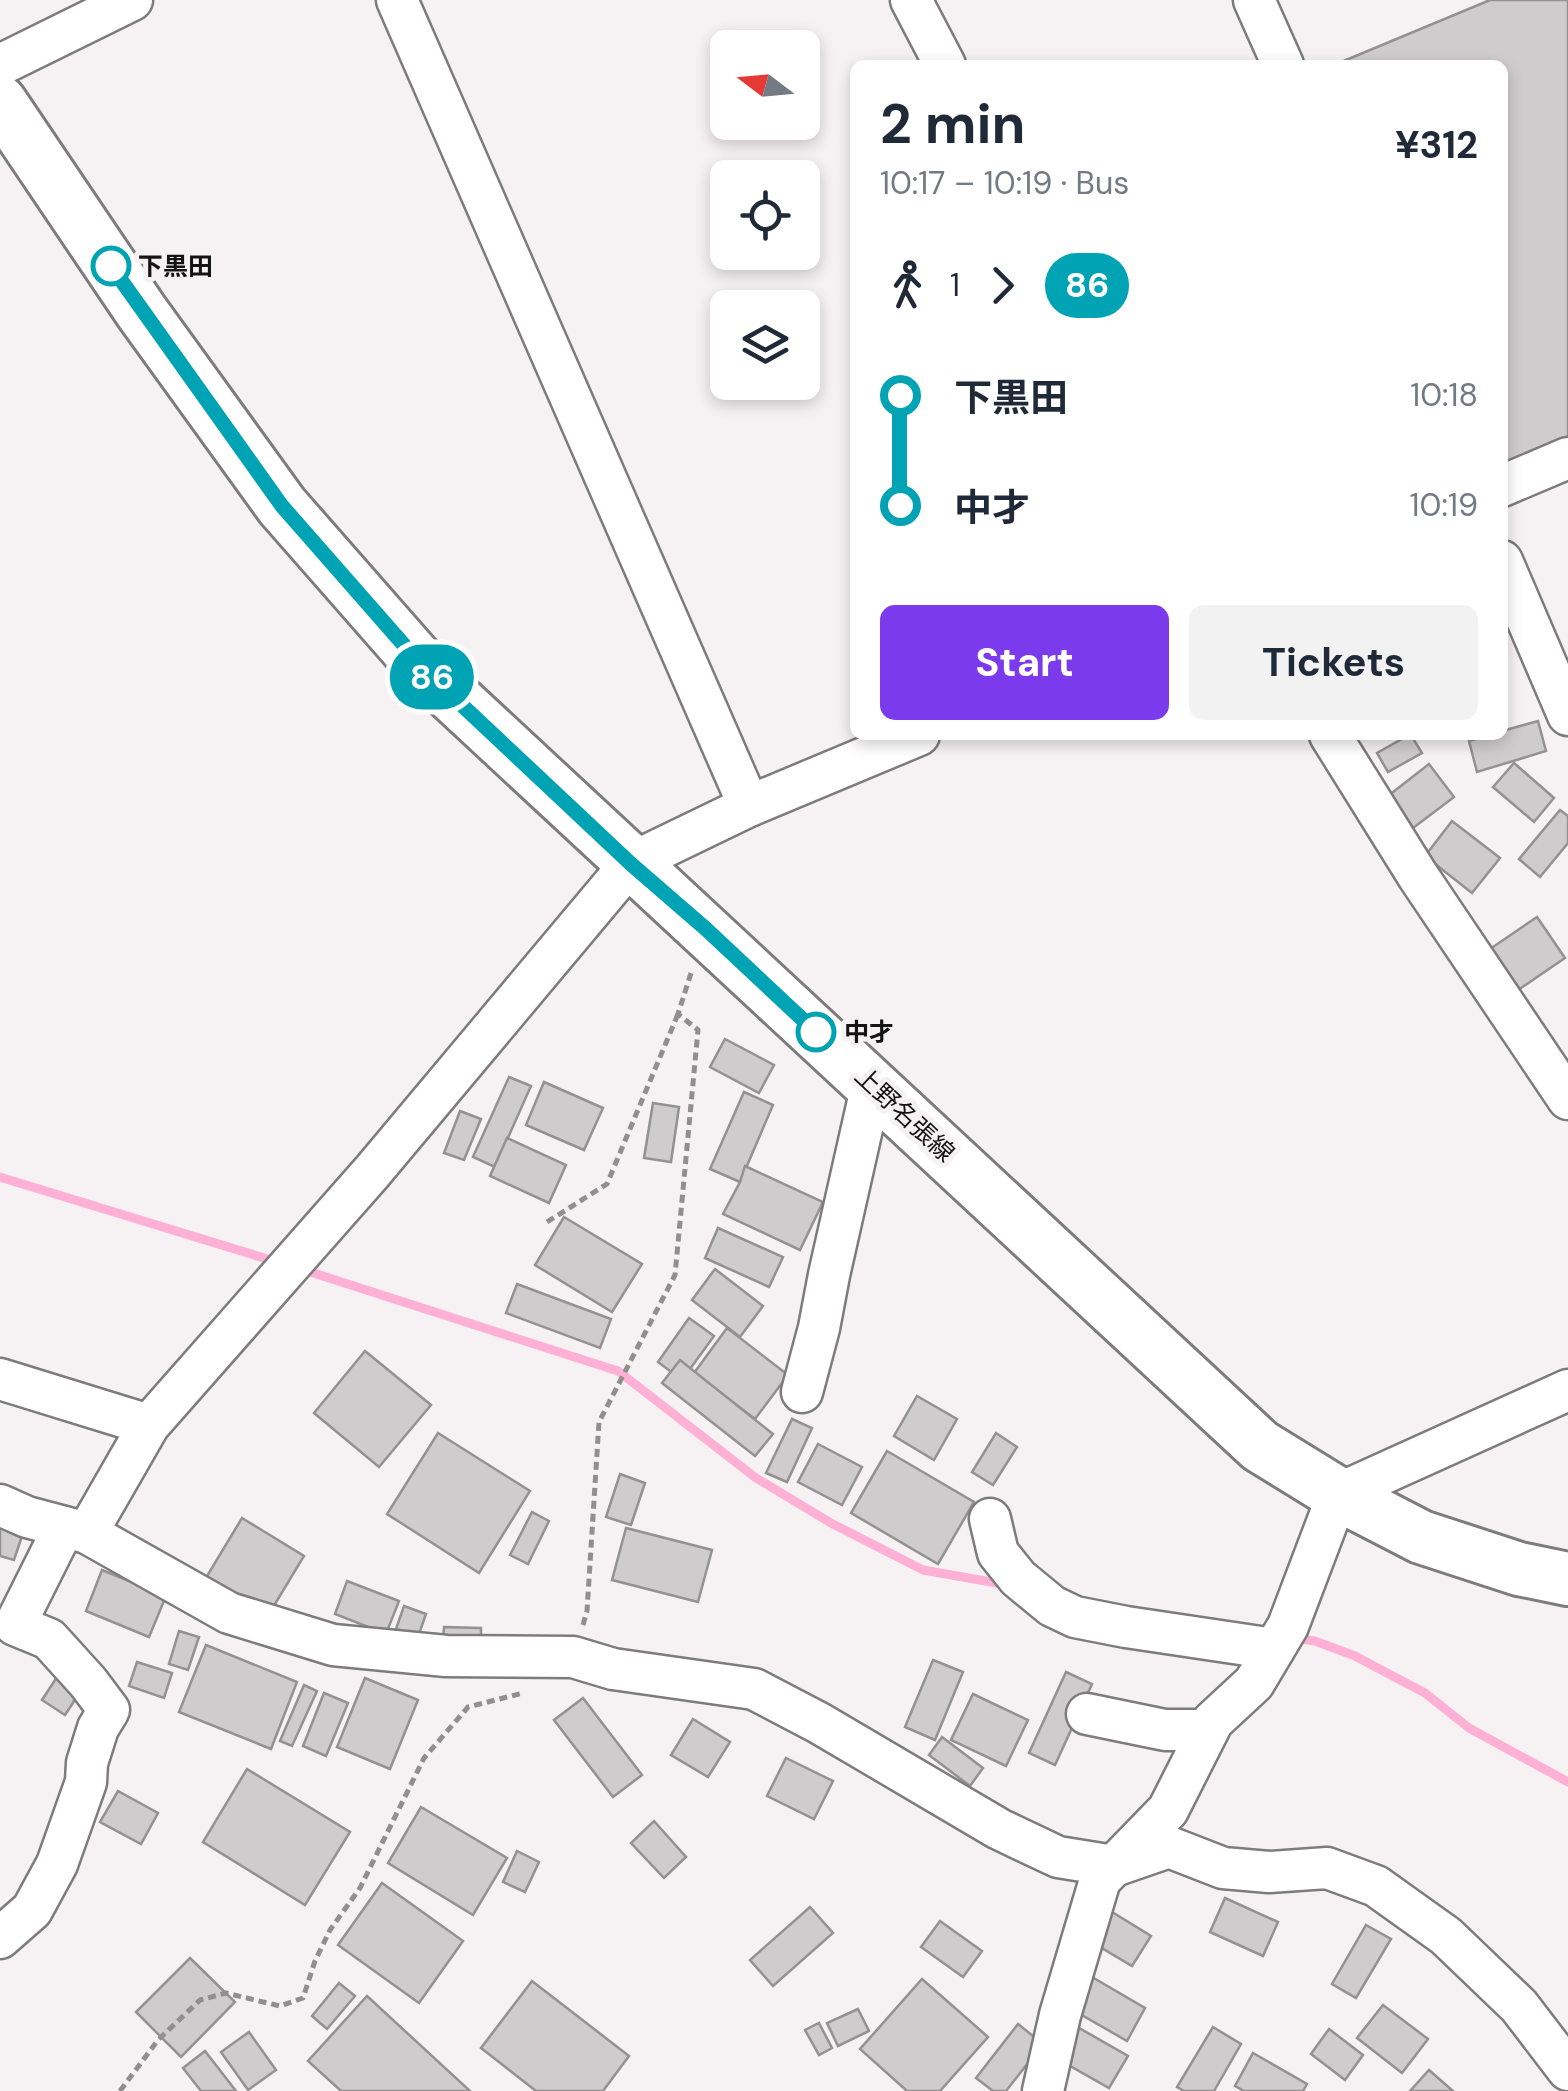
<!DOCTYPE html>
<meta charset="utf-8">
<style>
:root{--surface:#fff;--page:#f2f2f3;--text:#1f2937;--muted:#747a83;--accent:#7c3aed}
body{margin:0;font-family:"DM Sans","Noto Sans JP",sans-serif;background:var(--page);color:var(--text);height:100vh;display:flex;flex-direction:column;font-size:38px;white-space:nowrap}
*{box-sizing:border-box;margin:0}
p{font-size:32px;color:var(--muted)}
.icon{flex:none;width:55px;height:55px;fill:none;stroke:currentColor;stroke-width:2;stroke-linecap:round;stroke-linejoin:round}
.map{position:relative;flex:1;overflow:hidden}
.details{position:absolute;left:850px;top:60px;width:658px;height:680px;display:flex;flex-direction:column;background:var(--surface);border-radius:15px;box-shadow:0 5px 15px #0003}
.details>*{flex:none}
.badge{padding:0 20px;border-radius:32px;font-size:35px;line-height:65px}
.needle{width:65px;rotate:286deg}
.controls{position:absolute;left:710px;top:30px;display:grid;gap:20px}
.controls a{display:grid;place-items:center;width:110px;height:110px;border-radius:15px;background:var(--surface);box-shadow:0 5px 15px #0003;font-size:50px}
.map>.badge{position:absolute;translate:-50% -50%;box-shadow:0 0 0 5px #fff}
.legs{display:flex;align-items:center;gap:15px;height:110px;padding:0 30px;font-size:32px}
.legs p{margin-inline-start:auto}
.summary{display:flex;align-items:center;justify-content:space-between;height:170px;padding:0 30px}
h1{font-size:55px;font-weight:700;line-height:75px}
.button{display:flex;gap:20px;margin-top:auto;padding:20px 30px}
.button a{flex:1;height:115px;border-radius:15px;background:var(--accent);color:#fff;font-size:40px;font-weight:700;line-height:115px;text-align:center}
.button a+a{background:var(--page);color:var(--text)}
ul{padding:0 30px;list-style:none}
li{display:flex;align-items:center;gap:35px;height:110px;font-size:38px}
li i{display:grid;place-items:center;width:15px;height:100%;margin:0 12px;background:currentColor}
li i::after{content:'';width:25px;height:25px;margin:-12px;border:8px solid;border-radius:50%;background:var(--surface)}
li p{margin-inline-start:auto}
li:first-child i{background:linear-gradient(#0000 50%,currentColor 0)}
li:last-child i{background:linear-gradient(currentColor 50%,#0000 0)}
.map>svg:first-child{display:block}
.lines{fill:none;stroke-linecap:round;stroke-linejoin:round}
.stream{stroke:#feb1d5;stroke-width:9}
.building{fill:#cfcccd;stroke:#949192;stroke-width:2.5}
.minor-casing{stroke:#7e7b7c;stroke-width:45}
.major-casing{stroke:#7e7b7c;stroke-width:58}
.path{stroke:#908e8e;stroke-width:5;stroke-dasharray:8 5;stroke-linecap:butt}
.minor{stroke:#fff;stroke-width:40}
.major{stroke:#fff;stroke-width:52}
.line-1-casing{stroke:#fff;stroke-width:22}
.line-1{stroke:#00a3b4;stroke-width:15}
.stop-1-dot{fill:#fff;stroke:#00a3b4;stroke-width:5}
.labels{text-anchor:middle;stroke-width:10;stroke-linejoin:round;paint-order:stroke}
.stop-label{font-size:25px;font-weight:bold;fill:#151414;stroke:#f6f2f3;text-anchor:start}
.street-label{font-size:25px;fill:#151414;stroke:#f6f2f3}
</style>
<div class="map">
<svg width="1568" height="2091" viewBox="0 0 1568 2091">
<rect width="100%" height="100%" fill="#f6f2f3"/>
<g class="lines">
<g class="stream">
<polyline points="0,1177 277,1262"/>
<polyline points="301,1269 618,1371 756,1478 831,1523 923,1570 1008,1585"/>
<polyline points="1293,1638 1315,1641 1355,1656 1425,1693 1469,1728 1568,1782"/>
</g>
</g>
<g class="building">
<polygon points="1490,0 1568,0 1568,440 1502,469 1502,65 1334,65"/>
<polygon points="1538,721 1546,751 1477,772 1469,741 1489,735 1502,735 1502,731"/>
<polygon points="1409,735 1411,735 1422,753 1388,772 1377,753"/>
<polygon points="1514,763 1554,798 1534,822 1493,787"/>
<polygon points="1429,764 1454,797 1413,828 1388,796"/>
<polygon points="1560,810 1568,816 1568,843 1540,877 1519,859"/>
<polygon points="1452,821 1500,858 1472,893 1425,856"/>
<polygon points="1537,917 1565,958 1518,990 1490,949"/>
<polygon points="725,1039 774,1065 759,1093 710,1067"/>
<polygon points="509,1077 531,1086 495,1167 473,1157"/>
<polygon points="544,1082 603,1108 584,1150 526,1125"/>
<polygon points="744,1092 773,1105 740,1182 710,1169"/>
<polygon points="653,1103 679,1107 671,1162 644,1158"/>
<polygon points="460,1111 481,1119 464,1160 444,1153"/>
<polygon points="507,1138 566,1165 549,1203 490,1176"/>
<polygon points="745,1166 823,1202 800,1250 723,1214 740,1182"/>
<polygon points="564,1217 642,1264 612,1312 535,1265"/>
<polygon points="718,1228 783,1257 769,1287 705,1258"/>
<polygon points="715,1269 763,1306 740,1337 692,1300"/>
<polygon points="517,1284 611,1319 600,1348 506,1313"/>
<polygon points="689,1318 714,1336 682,1380 658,1362"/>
<polygon points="727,1328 788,1375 755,1419 694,1373"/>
<polygon points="365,1351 431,1405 379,1467 314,1413"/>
<polygon points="680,1360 773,1434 755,1456 662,1383"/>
<polygon points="917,1396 957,1419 934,1460 894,1436"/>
<polygon points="792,1419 812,1428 787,1482 766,1473"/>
<polygon points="438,1433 530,1491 479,1573 387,1514"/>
<polygon points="996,1433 1017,1447 993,1485 972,1472"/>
<polygon points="818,1444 862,1467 842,1505 798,1482"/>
<polygon points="887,1451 974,1502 938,1564 851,1513"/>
<polygon points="620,1474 645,1483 631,1525 606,1517"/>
<polygon points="532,1512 549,1521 528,1564 510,1555"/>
<polygon points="242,1518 304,1556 266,1619 204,1581"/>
<polygon points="0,1527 23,1533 14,1560 0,1556"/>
<polygon points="626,1528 712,1550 698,1602 612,1580"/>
<polygon points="102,1570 166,1596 149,1637 86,1611"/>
<polygon points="347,1581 399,1601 386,1634 335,1614"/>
<polygon points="404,1606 426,1614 418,1637 396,1629"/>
<polygon points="444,1627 481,1628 481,1641 443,1640"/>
<polygon points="179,1631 199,1637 188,1670 169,1664"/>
<polygon points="206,1645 297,1682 271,1749 179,1712"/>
<polygon points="933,1660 963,1672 935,1740 905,1727"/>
<polygon points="137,1662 172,1673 164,1698 129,1686"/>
<polygon points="1066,1672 1092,1684 1055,1765 1029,1753"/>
<polygon points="59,1674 82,1689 65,1715 42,1700"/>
<polygon points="365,1678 418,1700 390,1769 337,1747"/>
<polygon points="304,1685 317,1691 292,1746 280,1741"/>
<polygon points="324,1693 348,1703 326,1756 303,1746"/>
<polygon points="973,1694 1028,1720 1006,1766 951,1740"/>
<polygon points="583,1698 642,1775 613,1797 554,1720"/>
<polygon points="693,1719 730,1742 708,1777 671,1755"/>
<polygon points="942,1737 983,1768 970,1786 929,1755"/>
<polygon points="786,1758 833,1781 814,1819 767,1796"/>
<polygon points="247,1769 350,1832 305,1905 203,1842"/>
<polygon points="118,1791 158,1813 141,1844 100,1822"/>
<polygon points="421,1807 507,1858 473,1915 388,1863"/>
<polygon points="654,1821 686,1857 664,1878 631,1843"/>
<polygon points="517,1851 539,1862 525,1892 503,1882"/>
<polygon points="382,1883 463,1941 419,2003 338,1945"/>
<polygon points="1225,1898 1278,1922 1263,1956 1210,1932"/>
<polygon points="810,1907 833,1933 773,1986 750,1960"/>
<polygon points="1104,1907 1151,1936 1132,1966 1085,1938"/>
<polygon points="940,1921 982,1951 963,1977 921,1947"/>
<polygon points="1366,1925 1391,1939 1356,1998 1332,1984"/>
<polygon points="190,1958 235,2002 181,2057 136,2012"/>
<polygon points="1092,1977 1145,2008 1127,2041 1073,2010"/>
<polygon points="922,1979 988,2037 940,2091 907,2091 860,2049"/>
<polygon points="532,1981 629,2056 603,2091 536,2091 481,2048"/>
<polygon points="339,1983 355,1996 327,2029 312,2016"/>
<polygon points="367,1996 470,2091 341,2091 308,2061"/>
<polygon points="1383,2005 1428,2039 1402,2073 1357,2038"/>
<polygon points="858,2009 869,2031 838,2046 827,2023"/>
<polygon points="819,2023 832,2048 819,2055 805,2030"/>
<polygon points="1018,2024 1043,2044 1006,2091 993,2091 976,2078"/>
<polygon points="1074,2025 1128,2056 1109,2088 1056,2058"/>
<polygon points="1213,2027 1241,2044 1214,2091 1184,2091 1177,2087"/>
<polygon points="1329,2029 1363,2055 1345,2080 1311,2054"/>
<polygon points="249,2032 276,2070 248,2090 221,2052"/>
<polygon points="205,2051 236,2091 201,2091 183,2068"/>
<polygon points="1253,2053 1307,2084 1303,2091 1244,2091 1235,2086"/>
<polygon points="1429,2070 1453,2091 1410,2091"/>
</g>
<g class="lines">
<g class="minor-casing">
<g id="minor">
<polyline points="397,0 749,806"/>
<polyline points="911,0 945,65"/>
<polyline points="1254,0 1283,65"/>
<polyline points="0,65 132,0"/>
<polyline points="1502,486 1568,458"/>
<polyline points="1502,561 1568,715"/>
<polyline points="1330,735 1418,876 1568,1099"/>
<polyline points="0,1379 149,1425"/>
<polyline points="802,1392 819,1328 829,1275 872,1084"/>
<polyline points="0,1505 27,1517 87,1533 229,1613 333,1645 446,1656 573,1657 613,1669 754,1689 819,1723 999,1829 1058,1857 1114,1866 1169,1847 1223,1868 1269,1872 1327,1868 1376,1886 1446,1936 1519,2006 1568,2070"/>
<polyline points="990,1519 998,1553 1018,1578 1052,1606 1075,1617 1126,1627 1274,1649"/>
<polyline points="87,1533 149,1425 372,1172 631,863 749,806 919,735"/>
<polyline points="1087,1714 1165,1730 1208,1730"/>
<polyline points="0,1938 32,1910 57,1864 86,1782 87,1763 98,1728 109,1710 88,1682 49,1639 15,1625 64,1527"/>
<polyline points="1043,2091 1060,2015 1100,1880 1168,1810 1213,1721 1254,1683 1288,1626 1338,1494 1568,1390"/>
</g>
</g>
<g class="major-casing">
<polyline id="major" points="0,102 141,311 282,506 432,677 1260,1446 1338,1494 1421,1537 1519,1569 1568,1579"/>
</g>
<g class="path">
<polyline points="547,1222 607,1184 678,1014"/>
<polyline points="583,1625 587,1611 599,1422 675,1275 698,1030 678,1014 691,973"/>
<polyline points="120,2091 158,2040 200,2000 226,1993 280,2006 303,1998 315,1961 330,1930 360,1888 424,1758 468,1707 523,1693"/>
</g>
<use href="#minor" class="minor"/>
<use href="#major" class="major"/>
</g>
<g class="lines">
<g class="line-1-casing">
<polyline id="line-1" points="111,266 282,506 432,677 631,864 706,929 816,1032"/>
</g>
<use href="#line-1" class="line-1"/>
</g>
<g class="stop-1-dot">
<circle cx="111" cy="266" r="18"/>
<circle cx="816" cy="1032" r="18"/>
</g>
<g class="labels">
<g class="stop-label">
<text x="138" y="275">下黒田</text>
<text x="844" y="1041">中才</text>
</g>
<g class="street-label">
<text transform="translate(905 1114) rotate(43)" y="9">上野名張線</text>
</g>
</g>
</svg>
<div class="controls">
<a><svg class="needle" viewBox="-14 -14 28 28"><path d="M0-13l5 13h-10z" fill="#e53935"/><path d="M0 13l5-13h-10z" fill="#747a83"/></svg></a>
<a><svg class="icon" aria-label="locate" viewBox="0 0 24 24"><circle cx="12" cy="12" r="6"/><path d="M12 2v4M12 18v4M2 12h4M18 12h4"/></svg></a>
<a><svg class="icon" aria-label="layers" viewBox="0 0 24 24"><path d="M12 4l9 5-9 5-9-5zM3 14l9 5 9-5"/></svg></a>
</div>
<b class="badge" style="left:432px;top:677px;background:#00a3b4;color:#fff">86</b>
<section class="details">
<div class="summary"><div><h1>2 min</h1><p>10:17 – 10:19 · Bus</p></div><b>¥312</b></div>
<div class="legs"><svg class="icon" aria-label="walk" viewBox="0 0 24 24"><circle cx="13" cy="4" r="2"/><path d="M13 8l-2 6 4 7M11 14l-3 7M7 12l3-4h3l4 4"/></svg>1<svg class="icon" aria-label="forward" viewBox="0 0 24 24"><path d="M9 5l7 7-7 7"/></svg><b class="badge" style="background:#00a3b4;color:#fff">86</b></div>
<ul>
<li><i style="color:#00a3b4"></i><b>下黒田</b><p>10:18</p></li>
<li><i style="color:#00a3b4"></i><b>中才</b><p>10:19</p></li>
</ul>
<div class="button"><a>Start</a><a>Tickets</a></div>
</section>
</div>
